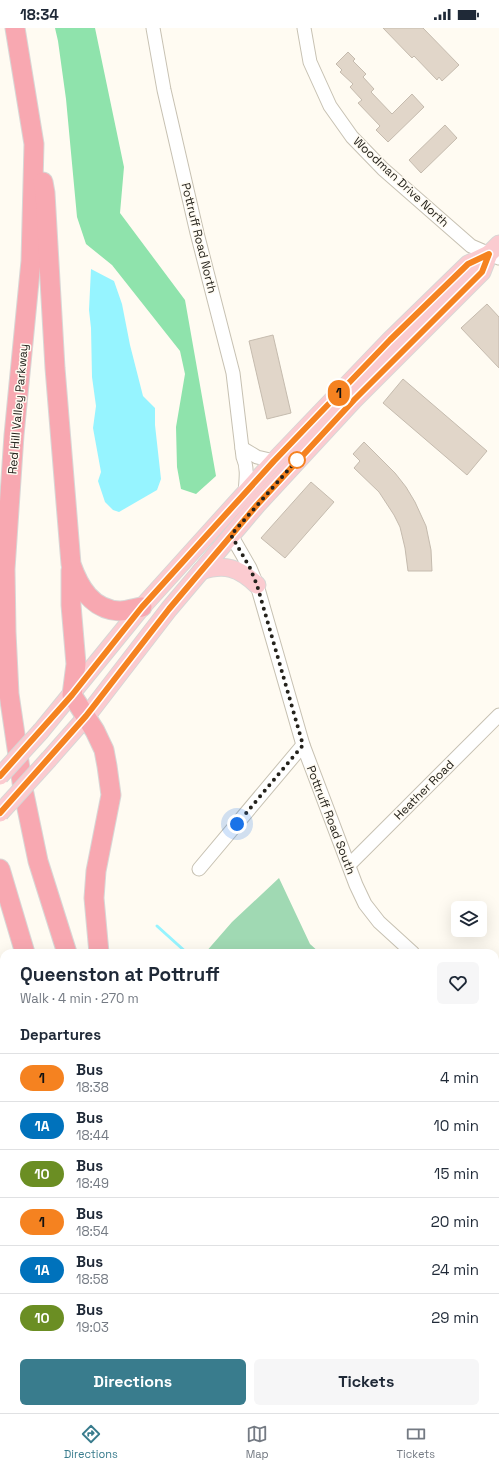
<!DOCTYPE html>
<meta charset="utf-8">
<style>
:root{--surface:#fff;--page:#f6f6f7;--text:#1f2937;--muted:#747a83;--line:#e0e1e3;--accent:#397c8d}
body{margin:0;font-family:"Space Grotesk",sans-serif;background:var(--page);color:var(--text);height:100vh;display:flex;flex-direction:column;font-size:15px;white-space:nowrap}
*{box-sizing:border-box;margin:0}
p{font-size:13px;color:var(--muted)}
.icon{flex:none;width:22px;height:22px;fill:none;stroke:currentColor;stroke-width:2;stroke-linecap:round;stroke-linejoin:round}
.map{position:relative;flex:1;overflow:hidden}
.sheet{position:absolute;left:0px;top:921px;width:499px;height:464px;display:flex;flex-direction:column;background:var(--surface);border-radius:12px 12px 0 0;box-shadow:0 4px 16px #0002}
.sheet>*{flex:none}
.badge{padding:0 8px;border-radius:13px;font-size:14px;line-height:26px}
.buttons{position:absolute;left:451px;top:873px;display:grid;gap:8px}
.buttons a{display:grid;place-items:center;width:36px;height:36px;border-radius:6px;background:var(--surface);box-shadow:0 4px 16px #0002;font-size:20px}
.you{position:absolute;width:20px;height:20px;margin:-10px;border:3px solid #fff;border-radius:50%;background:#1a73e8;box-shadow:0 0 0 6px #1a73e833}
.map>.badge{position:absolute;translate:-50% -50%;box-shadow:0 0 0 2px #fff}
h2{padding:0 20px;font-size:15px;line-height:36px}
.round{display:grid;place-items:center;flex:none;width:42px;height:42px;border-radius:6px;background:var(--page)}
.head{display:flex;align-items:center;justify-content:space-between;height:68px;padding:0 20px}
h1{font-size:19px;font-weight:800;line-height:30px}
.primary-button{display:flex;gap:8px;margin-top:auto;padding:8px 20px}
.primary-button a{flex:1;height:46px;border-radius:6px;background:var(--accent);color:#fff;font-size:16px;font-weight:800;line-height:46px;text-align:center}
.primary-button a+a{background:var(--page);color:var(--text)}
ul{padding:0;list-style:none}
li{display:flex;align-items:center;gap:12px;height:48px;padding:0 20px;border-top:1px solid var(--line)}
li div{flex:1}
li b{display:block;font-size:15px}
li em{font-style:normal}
li .badge{min-width:44px;font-weight:700;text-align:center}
.status{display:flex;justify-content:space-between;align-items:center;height:28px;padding:0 20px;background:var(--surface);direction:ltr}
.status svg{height:11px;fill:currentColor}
.tabs{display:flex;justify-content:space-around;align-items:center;height:56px;border-top:1px solid var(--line);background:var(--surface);font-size:11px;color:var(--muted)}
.tabs a{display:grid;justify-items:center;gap:2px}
.tabs .current{color:var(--accent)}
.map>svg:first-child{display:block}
.green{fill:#a0d9b3}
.forest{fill:#8fe3ac}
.water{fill:#96f4ff}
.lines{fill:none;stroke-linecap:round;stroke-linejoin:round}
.stream{stroke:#96f4ff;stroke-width:3}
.building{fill:#e1d6c9;stroke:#c5bbae}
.minor-casing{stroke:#c7c1b2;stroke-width:15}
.major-casing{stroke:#d8d7d6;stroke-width:19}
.highway-casing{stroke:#d8d7d6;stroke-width:21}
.minor{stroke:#fff;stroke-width:13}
.major{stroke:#fbcbd0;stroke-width:17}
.highway{stroke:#f8a8b1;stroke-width:19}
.major-bridge-casing{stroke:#d8d7d6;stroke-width:19;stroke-linecap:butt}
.major-bridge{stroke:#fbcbd0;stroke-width:17}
.line-casing{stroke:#fff;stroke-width:9}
.line{stroke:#f58220;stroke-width:6}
.walk{stroke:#24221c;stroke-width:4;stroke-dasharray:0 7.2}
.stop-dot{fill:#fff;stroke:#f58220;stroke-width:2}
.labels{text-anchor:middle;stroke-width:3;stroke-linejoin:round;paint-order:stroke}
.street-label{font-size:12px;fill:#24221c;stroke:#fffbf2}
</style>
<div class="status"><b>18:34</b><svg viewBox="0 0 49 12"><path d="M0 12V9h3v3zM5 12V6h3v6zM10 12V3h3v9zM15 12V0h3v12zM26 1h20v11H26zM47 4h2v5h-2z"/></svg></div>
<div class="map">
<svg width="499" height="1385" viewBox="0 0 499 1385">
<rect width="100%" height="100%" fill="#fffbf2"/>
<g class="green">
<polygon points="279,850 310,916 320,925 205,925 232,894"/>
<polygon points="495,1297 499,1298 499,1385 436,1385 433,1381 495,1381"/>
</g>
<g class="forest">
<polygon points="55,0 95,0 124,139 120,185 185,272 216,448 196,466 181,461 177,439 176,399 185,346 180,323 112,237 86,216 77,189 66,71 58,13"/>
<polygon points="0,1219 4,1221 4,1336 0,1332"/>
<polygon points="48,1381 110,1381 111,1385 52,1385"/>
</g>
<polygon class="water" points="91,241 114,253 122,276 130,317 143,368 155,380 155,397 161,451 157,462 119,484 113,482 105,474 98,453 101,444 93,400 96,378 92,349 91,300 89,282"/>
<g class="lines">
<g class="stream">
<polyline points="157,898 187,925"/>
<polyline points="0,968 4,986"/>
<polyline points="0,1060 4,1057"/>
<polyline points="0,1180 4,1179"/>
<polyline points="188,1381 191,1385"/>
</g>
</g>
<g class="building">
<polygon points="383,0 423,0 459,37 442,53 439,49 437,52 414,28 412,30"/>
<polygon points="348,24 355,31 353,33 366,46 363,49 374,61 371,64 392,86 412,66 424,79 388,114 376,102 380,98 358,75 362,72 350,59 353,56 340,44 342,42 336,36"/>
<polygon points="445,97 457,110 421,145 409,132"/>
<polygon points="487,276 499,289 499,340 461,300"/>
<polygon points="273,307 291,385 267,391 249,313"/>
<polygon points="403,351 487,423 467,447 383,375"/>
<polygon points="364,414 395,445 406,459 415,474 426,498 431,522 432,543 408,543 405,520 400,499 394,487 379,464 354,440 360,433 353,426"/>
<polygon points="311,454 334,474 285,530 261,510"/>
</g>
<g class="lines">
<g class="minor-casing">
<g id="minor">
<path d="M 153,0 L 164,62 L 197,205 L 233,345 L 243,429 C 248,440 246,452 245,464"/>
<polyline points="304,0 310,34 330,78 352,109 383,141 471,218 499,230"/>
<polyline points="242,420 257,429 274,433"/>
<polyline points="231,507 250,540 257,557 303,717 356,857 365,876 379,894 413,925"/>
<polyline points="349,837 499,687"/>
<polyline points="199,841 303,717"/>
<polyline points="495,968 499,964"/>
<polyline points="495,1003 499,1007"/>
</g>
</g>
<g class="major-casing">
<g id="major">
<path d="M 201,543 C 225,535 239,540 257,557"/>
<polyline points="41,703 142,579 274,433 390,312 468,236 489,226"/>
<polyline points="49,731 86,689 169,581 257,477 354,372 482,244 489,226 499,216"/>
</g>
</g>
<g class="highway-casing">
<g id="highway">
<polyline points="15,0 34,116 31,233 14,407 5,541 6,604 9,666 23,761 38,833 67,925"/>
<path d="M 43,154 L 45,165 L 55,340 L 71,536 C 79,559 92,582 120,583 C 127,583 135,580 142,579"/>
<polyline points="71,542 71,577 76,636 72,667 95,703 104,722 107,738 111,767 96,843 94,870 99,925"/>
<polyline points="0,841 25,925"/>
<polyline points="300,1381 303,1385"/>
<polyline points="316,1381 320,1385"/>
<polyline points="369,1381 373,1385"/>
</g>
</g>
<use href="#minor" class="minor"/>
<use href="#major" class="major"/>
<use href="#highway" class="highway"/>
<g class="major-bridge-casing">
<g id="major-bridge">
<polyline points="0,748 41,703"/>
<polyline points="0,785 49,731"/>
</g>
</g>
<use href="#major-bridge" class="major-bridge"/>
</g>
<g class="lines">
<g class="line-casing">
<polyline id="line" points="0,748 72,667 142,579 274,433 390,312 468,236 489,226 482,244 354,372 257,477 169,581 86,688 0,785"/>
</g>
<use href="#line" class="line"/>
<polyline class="walk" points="237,796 303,717 257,557 250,540 231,507 297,432"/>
</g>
<circle class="stop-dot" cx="297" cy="432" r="8"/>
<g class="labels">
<g class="street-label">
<text transform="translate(401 154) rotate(43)" y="4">Woodman Drive North</text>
<text transform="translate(199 210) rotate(76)" y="4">Pottruff Road North</text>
<text transform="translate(18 381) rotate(-85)" y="4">Red Hill Valley Parkway</text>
<text transform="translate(424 762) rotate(-45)" y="4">Heather Road</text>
<text transform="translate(331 792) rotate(69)" y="4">Pottruff Road South</text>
</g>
</g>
</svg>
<div class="buttons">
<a><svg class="icon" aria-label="layers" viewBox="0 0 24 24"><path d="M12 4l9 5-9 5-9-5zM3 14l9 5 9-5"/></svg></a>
</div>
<div class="you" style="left:237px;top:796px"></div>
<b class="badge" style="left:339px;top:365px;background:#f58220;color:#111">1</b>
<section class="sheet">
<div class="head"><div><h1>Queenston at Pottruff</h1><p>Walk · 4 min · 270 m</p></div><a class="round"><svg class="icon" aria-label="heart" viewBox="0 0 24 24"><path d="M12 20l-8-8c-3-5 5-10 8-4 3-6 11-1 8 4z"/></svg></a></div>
<h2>Departures</h2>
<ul>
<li><span class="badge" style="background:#f58220;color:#111">1</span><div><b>Bus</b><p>18:38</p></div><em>4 min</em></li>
<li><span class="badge" style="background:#0072bc;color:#fff">1A</span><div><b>Bus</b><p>18:44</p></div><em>10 min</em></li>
<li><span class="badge" style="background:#6b8e23;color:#fff">10</span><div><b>Bus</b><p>18:49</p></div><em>15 min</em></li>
<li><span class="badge" style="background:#f58220;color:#111">1</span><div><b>Bus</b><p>18:54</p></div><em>20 min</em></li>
<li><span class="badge" style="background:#0072bc;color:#fff">1A</span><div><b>Bus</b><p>18:58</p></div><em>24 min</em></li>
<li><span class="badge" style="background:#6b8e23;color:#fff">10</span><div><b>Bus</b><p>19:03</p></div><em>29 min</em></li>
</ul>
<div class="primary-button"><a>Directions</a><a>Tickets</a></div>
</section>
</div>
<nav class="tabs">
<a class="current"><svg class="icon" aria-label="directions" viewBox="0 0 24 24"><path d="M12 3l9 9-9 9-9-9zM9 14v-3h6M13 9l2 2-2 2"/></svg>Directions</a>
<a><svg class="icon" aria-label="map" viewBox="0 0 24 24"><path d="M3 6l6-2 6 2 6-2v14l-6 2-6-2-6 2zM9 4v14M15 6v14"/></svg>Map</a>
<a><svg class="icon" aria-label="tickets" viewBox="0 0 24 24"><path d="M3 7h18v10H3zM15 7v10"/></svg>Tickets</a>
</nav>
